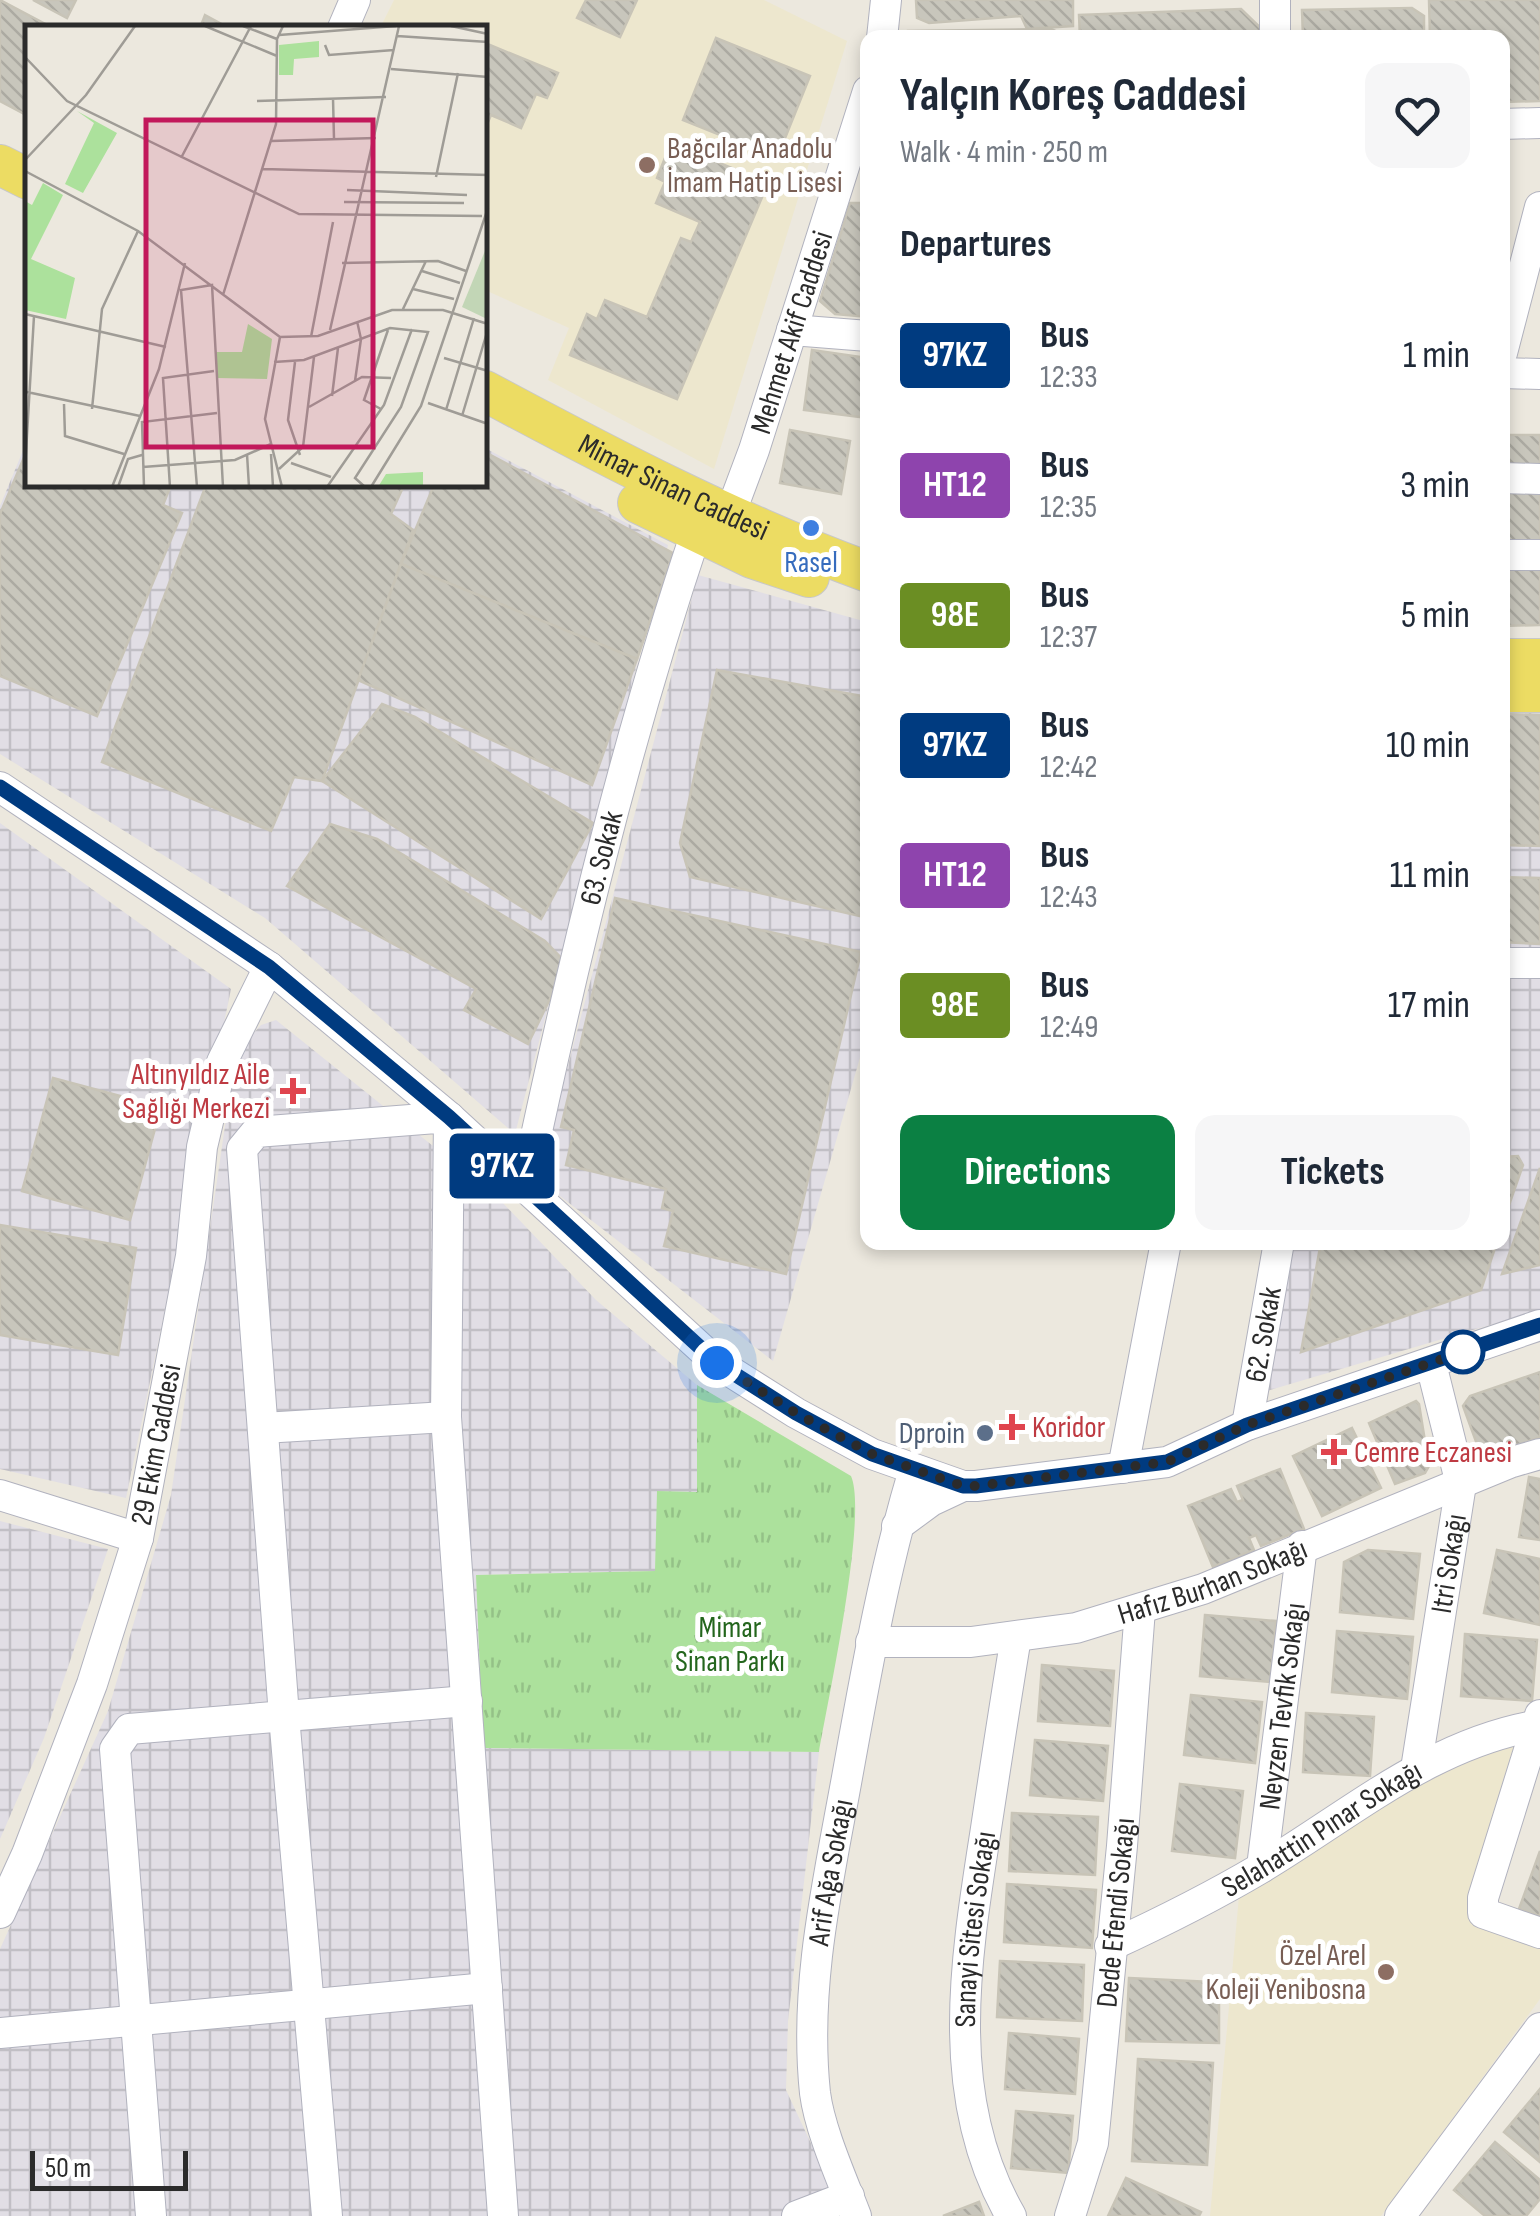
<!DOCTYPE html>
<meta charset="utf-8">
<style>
:root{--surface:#fff;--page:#f6f6f7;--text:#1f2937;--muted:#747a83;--accent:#0b8043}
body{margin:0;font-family:"Sofia Sans Condensed",sans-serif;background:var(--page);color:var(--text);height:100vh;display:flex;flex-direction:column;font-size:38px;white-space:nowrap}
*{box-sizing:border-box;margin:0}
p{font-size:32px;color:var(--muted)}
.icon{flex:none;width:55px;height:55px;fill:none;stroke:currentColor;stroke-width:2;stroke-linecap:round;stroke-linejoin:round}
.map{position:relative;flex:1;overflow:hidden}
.panel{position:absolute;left:860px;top:30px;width:650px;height:1220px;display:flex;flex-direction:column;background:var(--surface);border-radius:20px;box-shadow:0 5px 15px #0003}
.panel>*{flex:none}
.badge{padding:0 20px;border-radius:8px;font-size:35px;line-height:65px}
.scale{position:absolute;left:30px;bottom:25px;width:158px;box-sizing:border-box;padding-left:10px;border:5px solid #2b2b2b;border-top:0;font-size:28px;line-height:35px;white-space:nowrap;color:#2b2b2b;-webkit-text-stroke:8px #fff;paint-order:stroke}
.you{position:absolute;width:50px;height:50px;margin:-25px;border:8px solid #fff;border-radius:50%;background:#1a73e8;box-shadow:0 0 0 15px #1a73e833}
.map>.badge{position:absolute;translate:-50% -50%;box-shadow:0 0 0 5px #fff}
h2{padding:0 40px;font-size:38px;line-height:90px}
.round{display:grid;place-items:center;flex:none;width:105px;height:105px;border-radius:20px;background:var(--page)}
.summary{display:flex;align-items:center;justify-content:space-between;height:170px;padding:0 40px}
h1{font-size:48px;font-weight:700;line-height:75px}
.button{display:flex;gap:20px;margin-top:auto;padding:20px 40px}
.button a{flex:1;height:115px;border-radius:20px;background:var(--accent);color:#fff;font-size:40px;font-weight:700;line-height:115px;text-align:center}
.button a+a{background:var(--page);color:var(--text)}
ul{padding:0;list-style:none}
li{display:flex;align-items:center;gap:30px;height:130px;padding:0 40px}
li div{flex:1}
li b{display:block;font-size:38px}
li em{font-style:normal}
li .badge{min-width:110px;font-weight:700;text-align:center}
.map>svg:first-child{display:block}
.industrial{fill:url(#industrial-grid)}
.education{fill:#ede7ce}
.grass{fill:url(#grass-tufts)}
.building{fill:url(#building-back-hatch);stroke:#c8c4b7;stroke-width:2.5}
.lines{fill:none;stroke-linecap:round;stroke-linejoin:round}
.minor-casing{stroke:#b1b2be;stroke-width:32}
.major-casing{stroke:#c8c8c8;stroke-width:42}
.minor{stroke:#fff;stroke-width:30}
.major{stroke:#ecdc63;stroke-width:40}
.line-casing{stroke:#fff;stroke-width:22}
.line{stroke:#003b80;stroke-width:15}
.walk{stroke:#2b2b2b;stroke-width:10;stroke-dasharray:0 18}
.education-dot{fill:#8d6e63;stroke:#fff;stroke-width:4}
.shop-dot{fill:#3f7fe0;stroke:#fff;stroke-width:4}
.health-dot{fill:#e0444e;stroke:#fff;stroke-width:4}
.stop-dot{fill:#fff;stroke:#003b80;stroke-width:5}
.service-dot{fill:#5c6f8a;stroke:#fff;stroke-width:4}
.labels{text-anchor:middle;stroke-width:10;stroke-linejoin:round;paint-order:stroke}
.education-label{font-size:30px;fill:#785e54;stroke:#fff;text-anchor:start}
.street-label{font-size:30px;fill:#2b2b2b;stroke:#fff}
.shop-label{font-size:30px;fill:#366cbe;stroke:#fff}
.health-label{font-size:30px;fill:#be3a42;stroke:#fff;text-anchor:start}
.service-label{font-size:30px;fill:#4e5e75;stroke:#fff;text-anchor:end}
.park-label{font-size:30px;fill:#24661d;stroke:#fff}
.inset-road{fill:none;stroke:#9f9c96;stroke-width:2.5}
.view{fill:#c2185b;fill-opacity:0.15;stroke:#c2185b;stroke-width:5}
.inset-edge{fill:none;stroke:#2b2b2b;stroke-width:5}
</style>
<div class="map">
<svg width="1540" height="2216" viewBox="0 0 1540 2216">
<defs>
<pattern id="industrial-grid" width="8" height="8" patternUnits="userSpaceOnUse" patternTransform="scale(2.5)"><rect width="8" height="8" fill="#e1dee5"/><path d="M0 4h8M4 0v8" fill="none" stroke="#c1bfc5"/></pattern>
<pattern id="grass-tufts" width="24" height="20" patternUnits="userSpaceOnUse" patternTransform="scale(2.5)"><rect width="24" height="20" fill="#ace19c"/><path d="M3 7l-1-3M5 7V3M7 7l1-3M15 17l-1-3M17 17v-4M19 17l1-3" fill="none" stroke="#94c187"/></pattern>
<pattern id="building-back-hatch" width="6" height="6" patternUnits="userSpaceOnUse" patternTransform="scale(2.5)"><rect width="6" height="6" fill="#c8c6bc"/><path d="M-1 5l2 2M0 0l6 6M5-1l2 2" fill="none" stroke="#acaaa2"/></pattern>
</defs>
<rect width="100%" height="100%" fill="#ece8de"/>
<g class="industrial">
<polygon points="27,441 28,485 485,485 485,448 668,545 515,1134 265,918 0,754 0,506"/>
<polygon points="698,575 867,622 867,1033 773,1361 538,1179"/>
<polygon points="1503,706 1540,706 1540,1310 1240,1399 1267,1243 1502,1242"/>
<polygon points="0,823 231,989 126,1498 0,1469"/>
<polygon points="276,1020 499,1199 596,1300 697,1385 697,1493 656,1571 477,1575 484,1748 819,1752 788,2021 786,2090 845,2216 0,2216 0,1949 108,1711 171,1495 231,1085 244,1044 261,1025"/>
<polygon points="0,1521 108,1549 44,1738 0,1839"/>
</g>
<g class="education">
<polygon points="394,0 764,0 847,41 714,469 548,380 569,328 485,290 485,28 380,28"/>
<polygon points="1522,1740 1472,1920 1540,1946 1540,1999 1381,2216 1210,2216 1239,1896 1434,1769"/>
</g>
<path class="grass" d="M 697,1385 L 851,1476 C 868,1515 828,1700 819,1752 L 483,1748 L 476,1575 L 655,1571 L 657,1491 L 697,1492 Z"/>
<g class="building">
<polygon points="0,0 53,28 28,28 28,116 0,101"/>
<polygon points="33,0 76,0 67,18"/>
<polygon points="586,0 637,0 620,37 577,18"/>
<polygon points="916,0 1073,0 1073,26 1027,29 1021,16 929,23 917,18"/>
<polygon points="1429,0 1540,0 1540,101 1502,102 1502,38 1430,38"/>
<polygon points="1412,8 1424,16 1424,38 1303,38 1302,10"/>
<polygon points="1241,9 1271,38 1080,38 1079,15"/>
<polygon points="205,15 229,28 200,28"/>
<polygon points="1051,29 1070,38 908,38 908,31"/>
<polygon points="716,38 810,76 777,158 683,120"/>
<polygon points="485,43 558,73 547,98 536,94 521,128 491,115 485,129"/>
<polygon points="671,143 768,183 677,399 570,355 587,314 597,319 605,300 647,317 681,238 691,242 700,222 656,203 665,182 657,178"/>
<polygon points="850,203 868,203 868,317 835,314 820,301"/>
<polygon points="812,350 868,358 868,418 804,410"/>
<polygon points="790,430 850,441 841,494 780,483"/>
<polygon points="1506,435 1540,435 1540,471 1512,471 1503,461"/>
<polygon points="28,448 28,485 171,485 163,505 182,513 97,716 0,676 0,514"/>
<polygon points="485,452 673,553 637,659 401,564 434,485 485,485"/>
<polygon points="206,485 404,485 391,514 413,530 322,781 294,777 271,831 102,762"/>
<polygon points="1502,485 1540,486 1540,544 1502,544"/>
<polygon points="1502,562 1540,562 1540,625 1502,626"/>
<polygon points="401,564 637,659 592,785 358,680"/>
<polygon points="717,670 868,697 868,918 690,877 680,843"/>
<polygon points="382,704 415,717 593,823 541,919 322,781"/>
<polygon points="1502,714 1540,715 1540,846 1502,845"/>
<polygon points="330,824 377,839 545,941 567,964 528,1044 464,1010 476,989 287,886"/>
<polygon points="1502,877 1540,878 1540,944 1502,942"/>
<polygon points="615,898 861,952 786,1274 664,1246 673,1211 662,1208 666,1189 566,1165 574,1130 561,1127"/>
<polygon points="53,1078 161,1107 130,1220 22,1191"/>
<polygon points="1518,1156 1523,1165 1502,1225 1502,1157"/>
<polygon points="1540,1168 1540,1265 1502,1274"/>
<polygon points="0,1225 136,1248 118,1355 0,1335"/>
<polygon points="1321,1242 1497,1242 1481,1290 1301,1352"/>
<polygon points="1540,1372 1540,1437 1482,1458 1463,1406 1470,1396"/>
<polygon points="1416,1401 1419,1404 1429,1466 1425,1473 1395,1484 1369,1423"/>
<polygon points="1352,1428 1381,1488 1322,1516 1293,1456"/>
<polygon points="1280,1469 1304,1529 1261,1546 1256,1535 1249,1538 1254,1550 1213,1567 1188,1506 1231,1489 1237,1502 1243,1500 1237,1486"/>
<polygon points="1529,1477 1540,1479 1540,1540 1519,1537"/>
<polygon points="1368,1550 1420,1554 1413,1619 1340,1612 1344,1562"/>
<polygon points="1497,1550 1540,1559 1540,1625 1484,1613"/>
<polygon points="1205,1615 1276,1621 1270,1682 1200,1676"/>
<polygon points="1337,1631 1413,1637 1407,1699 1332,1692"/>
<polygon points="1465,1634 1537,1640 1532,1701 1461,1696"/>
<polygon points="1042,1665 1114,1671 1110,1726 1038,1721"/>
<polygon points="1191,1695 1262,1702 1255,1763 1184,1755"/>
<polygon points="1306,1713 1374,1717 1370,1776 1303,1772"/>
<polygon points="1035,1740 1108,1746 1103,1801 1030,1795"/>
<polygon points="1180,1784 1243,1791 1235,1858 1172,1851"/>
<polygon points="1012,1813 1098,1817 1095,1875 1009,1871"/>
<polygon points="1540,1851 1540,1916 1519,1909"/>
<polygon points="1007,1884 1096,1890 1092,1948 1004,1942"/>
<polygon points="1000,1961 1084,1965 1082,2021 997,2017"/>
<polygon points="1129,1978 1212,1982 1219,1989 1219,2043 1126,2041"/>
<polygon points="1009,2033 1079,2039 1075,2094 1005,2089"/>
<polygon points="1138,2059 1213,2063 1207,2165 1132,2161"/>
<polygon points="1540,2089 1540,2162 1504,2132"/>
<polygon points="1016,2111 1073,2116 1068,2173 1011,2168"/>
<polygon points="1495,2142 1540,2180 1540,2199 1526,2216 1485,2216 1454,2190"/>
<polygon points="1126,2178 1201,2212 1199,2216 1108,2216"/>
<polygon points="979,2202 984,2216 943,2216"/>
</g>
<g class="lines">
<g class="minor-casing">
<g id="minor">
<polyline points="343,28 355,0"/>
<polyline points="882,38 886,0"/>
<polyline points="1275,38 1275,0"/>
<polyline points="1502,124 1540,123"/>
<polyline points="792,330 868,336"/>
<polyline points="1502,353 1540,207"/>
<polyline points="1502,373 1540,374"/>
<polyline points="1502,478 1540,479"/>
<polyline points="1502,555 1540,555"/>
<polyline points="0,787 269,967 449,1117 717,1363 796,1413 872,1454 963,1486 976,1486 1167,1462 1247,1425 1540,1325"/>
<polyline points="1502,963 1540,963"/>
<path id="s1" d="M 525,1187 C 572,966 624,747 696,533 L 729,517 L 754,450 L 868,91"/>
<path id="s2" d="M 1247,1425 L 1279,1242"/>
<polyline points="263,1428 446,1417"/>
<polyline points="1123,1468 1166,1242"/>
<polyline points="0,1495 138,1538"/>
<polyline points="897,1526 931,1501 963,1486"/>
<path id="s3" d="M 871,1642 L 971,1642 L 1076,1628 L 1203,1589 L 1512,1462 L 1540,1454"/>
<polyline points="1540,1715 1483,1898 1483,1913 1540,1933"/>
<path id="s4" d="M 1416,1769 L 1461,1484 L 1431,1364"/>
<path id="s5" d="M 1262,1867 L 1302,1546"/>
<path id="s6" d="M 0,1913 L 27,1854 L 92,1684 L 138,1538 L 191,1256 L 202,1147 L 222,1062 L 269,967"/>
<path id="s7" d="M 1110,1946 C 1162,1922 1212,1897 1261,1868 C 1351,1814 1433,1742 1540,1725"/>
<polyline points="0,2033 487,1988"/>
<polyline points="151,2216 115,1749 129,1729 467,1701"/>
<polyline points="327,2216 284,1716 242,1149 256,1132 449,1117 446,1417 503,2216"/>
<polyline points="797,2216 849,2196"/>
<path id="s8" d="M 856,2216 C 842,2179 820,2131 815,2093 C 804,1987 827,1887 846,1783 C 865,1678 883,1573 914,1470"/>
<path id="s9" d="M 1011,2216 C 943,2099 965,1962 985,1835 C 995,1769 1005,1703 1016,1637"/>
<path id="s10" d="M 1070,2216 L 1093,2143 L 1122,1846 L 1140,1609"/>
<polyline points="1400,2216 1540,2028"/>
</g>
</g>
<g class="major-casing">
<g id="major">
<polyline points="0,165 28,179"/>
<path id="s11" d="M 485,391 C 610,458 734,523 868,572"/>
<polyline points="638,503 752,558 809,577"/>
<polyline points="1502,659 1540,659"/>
<polyline points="1502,692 1540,692"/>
</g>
</g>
<use href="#minor" class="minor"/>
<use href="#major" class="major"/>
</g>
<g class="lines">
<g class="line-casing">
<polyline id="line" points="0,787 269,967 449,1117 717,1363 796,1413 872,1454 963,1486 976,1486 1167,1462 1247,1425 1540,1325"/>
</g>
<use href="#line" class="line"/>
<polyline class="walk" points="717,1363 796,1413 872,1454 963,1486 976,1486 1167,1462 1247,1425 1463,1352"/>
</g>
<g class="education-dot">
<circle cx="647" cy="165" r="10"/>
<circle cx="1386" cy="1972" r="10"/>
</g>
<circle class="shop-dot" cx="811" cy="528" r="10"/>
<g class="health-dot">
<path d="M288 1076h10v10h10v10h-10v10h-10v-10h-10v-10h10z"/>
<path d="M1007 1412h10v10h10v10h-10v10h-10v-10h-10v-10h10z"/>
<path d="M1329 1437h10v10h10v10h-10v10h-10v-10h-10v-10h10z"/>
</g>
<circle class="stop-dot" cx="1463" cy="1352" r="20"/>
<circle class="service-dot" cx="985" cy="1433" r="10"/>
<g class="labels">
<g class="education-label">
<text x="667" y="158">Bağcılar Anadolu<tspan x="667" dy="34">İmam Hatip Lisesi</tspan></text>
<text x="1366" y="1965" text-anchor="end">Özel Arel<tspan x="1366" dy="34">Koleji Yenibosna</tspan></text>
</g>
<g class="street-label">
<text dy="10" stroke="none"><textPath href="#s1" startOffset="908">Mehmet Akif Caddesi</textPath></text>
<text dy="10" stroke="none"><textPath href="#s11" startOffset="212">Mimar Sinan Caddesi</textPath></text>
<text dy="10" stroke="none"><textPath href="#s1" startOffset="338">63. Sokak</textPath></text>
<text dy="10" stroke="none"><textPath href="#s2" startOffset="92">62. Sokak</textPath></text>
<text dy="10" stroke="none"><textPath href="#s6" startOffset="495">29 Ekim Caddesi</textPath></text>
<text dy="10" stroke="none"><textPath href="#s4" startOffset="208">Itri Sokağı</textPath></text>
<text dy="10" stroke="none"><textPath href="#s3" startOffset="350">Hafız Burhan Sokağı</textPath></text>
<text dy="10" stroke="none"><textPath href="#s5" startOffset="162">Neyzen Tevfik Sokağı</textPath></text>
<text dy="10" stroke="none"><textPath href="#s7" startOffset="242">Selahattin Pınar Sokağı</textPath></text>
<text dy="10" stroke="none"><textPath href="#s8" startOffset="352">Arif Ağa Sokağı</textPath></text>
<text dy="10" stroke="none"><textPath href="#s10" startOffset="308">Dede Efendi Sokağı</textPath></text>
<text dy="10" stroke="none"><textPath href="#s9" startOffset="295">Sanayi Sitesi Sokağı</textPath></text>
</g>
<g class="shop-label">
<text x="811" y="572">Rasel</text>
</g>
<g class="health-label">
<text x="270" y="1084" text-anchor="end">Altınyıldız Aile<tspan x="270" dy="34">Sağlığı Merkezi</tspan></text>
<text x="1032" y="1437">Koridor</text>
<text x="1354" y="1462">Cemre Eczanesi</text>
</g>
<g class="service-label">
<text x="965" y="1443">Dproin</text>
</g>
<g class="park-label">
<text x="730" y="1637">Mimar<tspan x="730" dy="34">Sinan Parkı</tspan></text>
</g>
</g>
<g transform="translate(25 25)">
<rect width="462" height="462" fill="#ece8de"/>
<path d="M 294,16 L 294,32 L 269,34 L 268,50 L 254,50 L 254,20 ZM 52,86 L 92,108 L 58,168 L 40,159 L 69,98 ZM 18,158 L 38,170 L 6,234 L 50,253 L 41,294 L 0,285 L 0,176 L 7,180 ZM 223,299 L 247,314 L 242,354 L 192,353 L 191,327 L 217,327 ZM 398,447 L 398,462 L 353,462 L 361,449 Z" fill="#ace19c"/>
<path d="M 462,221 L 462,294 L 437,282 Z" fill="#c2d6b6"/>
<path class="inset-road" d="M 180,1 L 252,31M 218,1 L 252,14M 426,1 L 463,9M 254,10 L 371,1M 372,11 L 463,17M 300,20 L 304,30 L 369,25M 0,32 L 42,76 L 274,189 L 457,191M 366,44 L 463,52M 308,73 L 309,114M 232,76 L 361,72M 246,116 L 351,113M 156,133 L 226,1M 0,135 L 61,70 L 110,1M 238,144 L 463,150M 0,146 L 113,206 L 255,312 L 293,311 L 367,285 L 418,285 L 463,299M 411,152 L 433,48M 322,165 L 442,170M 319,177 L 439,178M 317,238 L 413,236 L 441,246M 397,246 L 435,258M 388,264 L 429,274M 198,270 L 251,99 L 252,14 L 258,1M 378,284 L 401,236M 0,289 L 141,322M 305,305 L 374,1M 255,312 L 240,394 L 257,462M 286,312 L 308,197M 419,333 L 463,346M 249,337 L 279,335 L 365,303 L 403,307 L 376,382 L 330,453 L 340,462M 270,337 L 263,395 L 275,430M 330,356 L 336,314 L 332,296M 2,367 L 115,391M 307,371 L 313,323M 403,378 L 463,399M 39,379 L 40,411 L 99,429M 284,382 L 337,352 L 366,353M 67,384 L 77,284 L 113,206M 356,384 L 339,375 L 363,305M 421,385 L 449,293M 437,391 L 463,304M 222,429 L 224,462M 246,429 L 248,462M 266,438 L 306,452M 118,442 L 210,435 L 246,419M 0,444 L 9,291M 254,444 L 278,422 L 289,332M 87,462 L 134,344 L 160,238M 93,462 L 103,434 L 117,430M 119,462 L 117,397 L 192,388M 145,462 L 138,353 L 189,346M 172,462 L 156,265 L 187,260 L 198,462M 302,462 L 359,380 L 387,304M 346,462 L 396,381 L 463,183"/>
<path class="view" d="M 121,95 L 348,95 L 348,422 L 121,422 Z"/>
<rect width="462" height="462" class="inset-edge"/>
</g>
</svg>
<div class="scale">50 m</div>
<div class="you" style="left:717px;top:1363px"></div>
<b class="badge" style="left:502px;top:1166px;background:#003b80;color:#fff">97KZ</b>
<section class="panel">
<div class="summary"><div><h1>Yalçın Koreş Caddesi</h1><p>Walk · 4 min · 250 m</p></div><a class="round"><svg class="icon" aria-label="heart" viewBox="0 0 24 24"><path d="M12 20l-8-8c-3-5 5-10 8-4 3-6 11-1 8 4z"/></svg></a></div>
<h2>Departures</h2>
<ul>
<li><span class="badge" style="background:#003b80;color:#fff">97KZ</span><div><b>Bus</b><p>12:33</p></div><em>1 min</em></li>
<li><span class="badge" style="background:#8e44ad;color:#fff">HT12</span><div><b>Bus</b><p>12:35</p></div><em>3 min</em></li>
<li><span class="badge" style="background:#6b8e23;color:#fff">98E</span><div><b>Bus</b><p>12:37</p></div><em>5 min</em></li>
<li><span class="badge" style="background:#003b80;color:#fff">97KZ</span><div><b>Bus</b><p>12:42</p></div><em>10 min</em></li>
<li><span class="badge" style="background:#8e44ad;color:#fff">HT12</span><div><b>Bus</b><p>12:43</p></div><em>11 min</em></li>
<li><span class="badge" style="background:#6b8e23;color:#fff">98E</span><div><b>Bus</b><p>12:49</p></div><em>17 min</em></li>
</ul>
<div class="button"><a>Directions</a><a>Tickets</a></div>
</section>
</div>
